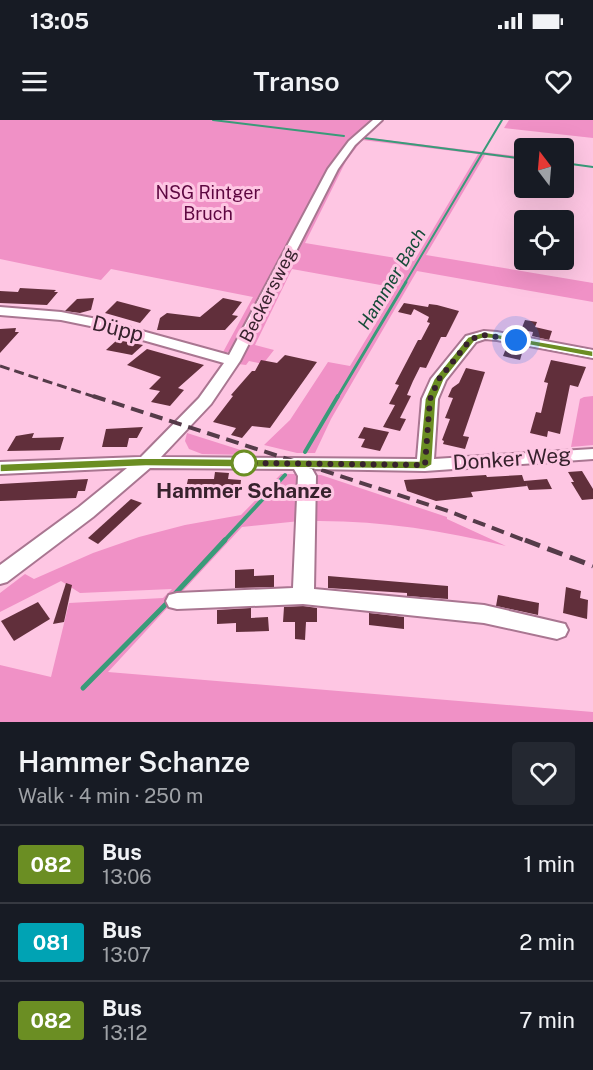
<!DOCTYPE html>
<meta charset="utf-8">
<style>
:root{--surface:#171b24;--page:#242831;--text:#f1f3f6;--muted:#9ea1a6;--line:#363941}
body{margin:0;font-family:"Public Sans",sans-serif;background:var(--page);color:var(--text);height:100vh;display:flex;flex-direction:column;font-size:22px;white-space:nowrap}
*{box-sizing:border-box;margin:0}
p{font-size:20px;color:var(--muted)}
.icon{flex:none;width:33px;height:33px;fill:none;stroke:currentColor;stroke-width:2;stroke-linecap:round;stroke-linejoin:round}
.map{position:relative;height:602px;overflow:hidden}
.details{display:flex;flex-direction:column;background:var(--surface);flex:1}
.details>*{flex:none}
.badge{padding:0 12px;border-radius:4px;font-size:21px;line-height:39px}
.needle{width:39px;rotate:344deg}
.fabs{position:absolute;left:514px;top:18px;display:grid;gap:12px}
.fabs a{display:grid;place-items:center;width:60px;height:60px;border-radius:6px;background:var(--surface);box-shadow:0 6px 24px #0002;font-size:30px}
.you{position:absolute;width:30px;height:30px;margin:-15px;border:4px solid #fff;border-radius:50%;background:#1a73e8;box-shadow:0 0 0 9px #1a73e833}
.map>.badge{position:absolute;translate:-50% -50%;box-shadow:0 0 0 3px #fff}
.round{display:grid;place-items:center;flex:none;width:63px;height:63px;border-radius:6px;background:var(--page)}
.overview{display:flex;align-items:center;justify-content:space-between;height:102px;padding:0 18px}
h1{font-size:28px;font-weight:600;line-height:45px}
ul{padding:0;list-style:none}
li{display:flex;align-items:center;gap:18px;height:78px;padding:0 18px;border-top:2px solid var(--line)}
li div{flex:1}
li b{display:block;font-size:22px}
li em{font-style:normal}
li .badge{min-width:66px;font-weight:700;text-align:center}
.status{display:flex;justify-content:space-between;align-items:center;height:42px;padding:0 30px;background:var(--surface);direction:ltr}
.status svg{height:16px;fill:currentColor}
header{display:flex;justify-content:space-between;align-items:center;height:78px;padding:0 18px;background:var(--surface);font-size:27px;font-weight:600}
.map>svg:first-child{display:block}
.green{fill:#f091c6;fill-rule:evenodd}
.lines{fill:none;stroke-linecap:round;stroke-linejoin:round}
.stream-far3{stroke:#399b79;stroke-width:2}
.stream-far2{stroke:#399b79;stroke-width:3}
.stream-far1{stroke:#399b79;stroke-width:4}
.stream{stroke:#399b79;stroke-width:5}
.building{fill:#612f3b}
.minor-casing{stroke:#a97691;stroke-width:4}
.minor{fill:#fff;fill-rule:evenodd}
.rail-far2{stroke:#553b49;stroke-width:3;stroke-dasharray:10 5;stroke-linecap:butt}
.rail-far1{stroke:#553b49;stroke-width:4;stroke-dasharray:13 7;stroke-linecap:butt}
.rail{stroke:#553b49;stroke-width:5;stroke-dasharray:16 8;stroke-linecap:butt}
.line{fill:#6b8e23;stroke:#fff;stroke-width:1.5}
.walk{stroke:#37222d;stroke-width:6;stroke-dasharray:0 10.8}
.stop-dot{fill:#fff;stroke:#6b8e23;stroke-width:3}
.labels{text-anchor:middle;stroke-width:6;stroke-linejoin:round;paint-order:stroke}
.far-park-label{font-size:18px;fill:#5e0741;stroke:#fec6e3}
.far-water-label{font-size:18px;font-style:italic;fill:#154b38;stroke:#fec6e3}
.far-street-label{font-size:18px;fill:#37222d;stroke:#fec6e3}
.street-label{font-size:21px;fill:#37222d;stroke:#fec6e3}
.stop-label{font-size:21px;font-weight:bold;fill:#37222d;stroke:#fec6e3}
</style>
<div class="status"><b>13:05</b><svg viewBox="0 0 49 12"><path d="M0 12V9h3v3zM5 12V6h3v6zM10 12V3h3v9zM15 12V0h3v12zM26 1h20v11H26zM47 4h2v5h-2z"/></svg></div>
<header><svg class="icon" aria-label="menu" viewBox="0 0 24 24"><path d="M4 6h16M4 12h16M4 18h16"/></svg>Transo<svg class="icon" aria-label="heart" viewBox="0 0 24 24"><path d="M12 20l-8-8c-3-5 5-10 8-4 3-6 11-1 8 4z"/></svg></header>
<div class="map">
<svg width="593" height="602" viewBox="0 0 593 602">
<rect width="100%" height="100%" fill="#fec6e3"/>
<g class="green">
<polygon points="0,0 374,0 340,31 266,163 237,221 230,231 222,234 253,177 111,149 101,160 0,139"/>
<polygon points="509,0 593,0 593,18 504,8"/>
<path d="M 361,17 L 525,37 L 525,40 L 485,35 L 426,135 L 593,163 L 593,182 L 417,151 L 331,299 L 315,333 L 297,333 L 264,325 L 290,300 L 328,242 L 350,246 L 397,168 L 292,149 L 255,225 L 274,230 L 263,244 L 249,241 L 246,245 L 238,244 L 335,55 ZM 362,20 L 478,34 L 414,141 L 305,123 L 346,41 Z"/>
<polygon points="584,277 593,276 593,325 571,327 580,279"/>
<polygon points="187,313 247,332 249,335 202,334 189,329 185,321"/>
<polygon points="281,354 303,354 300,401 242,407 108,552 593,592 593,602 0,602 0,545 51,557 69,483 163,478 172,469 80,473 61,461 0,492 0,473 25,454 34,459 93,433 139,417 185,405 241,395"/>
<path d="M 313,355 L 321,355 L 447,397 L 447,399 L 506,426 C 441,410 378,400 310,401 Z"/>
</g>
<g class="lines">
<g class="stream-far3">
<polyline points="213,0 344,16"/>
<polyline points="364,18 525,39"/>
<polyline points="564,43 593,47"/>
<polyline points="405,163 502,0"/>
</g>
<polyline class="stream-far2" points="337,278 406,162"/>
<g class="stream-far1">
<polyline points="305,332 338,276"/>
<polyline points="223,422 285,355"/>
</g>
<g class="stream">
<polyline points="174,475 225,420"/>
<polyline points="83,568 169,481"/>
</g>
</g>
<g class="building">
<polygon points="20,168 56,170 54,172 58,172 47,185 0,183 0,171 18,172"/>
<polygon points="94,178 91,190 80,193 65,191 77,179"/>
<polygon points="223,178 242,182 232,195 238,196 225,210 157,210 160,198 167,193 200,197"/>
<polygon points="117,181 151,190 140,203 105,193"/>
<polygon points="404,183 428,187 429,184 437,185 459,191 446,217 441,217 426,248 420,247 413,261 407,275 411,276 400,298 406,299 400,311 383,307 395,285 389,284 399,265 395,264 418,220 421,220 430,203 427,202 429,197 414,189 411,195 398,192"/>
<polygon points="525,200 537,202 535,207 552,211 549,220 532,216 533,212 521,210"/>
<polygon points="16,208 15,212 19,212 0,233 0,209"/>
<polygon points="117,220 143,225 132,235 106,230"/>
<polygon points="507,226 523,230 520,240 503,236"/>
<polygon points="147,229 204,245 178,268 184,270 170,286 151,282 160,271 149,269 161,257 127,245"/>
<polygon points="285,235 317,242 270,308 252,306 242,318 231,315 236,308 213,302 233,276 231,275 252,251 255,251 261,240 277,243"/>
<polygon points="551,240 586,247 578,267 570,265 560,314 548,311 547,317 530,313 536,292 541,293 548,263 544,262"/>
<polygon points="466,248 485,252 463,316 469,317 465,329 443,324 444,321 442,320 450,299 445,298 453,278 448,277 452,268 459,263"/>
<polygon points="143,307 137,318 129,318 127,327 102,327 106,309"/>
<polygon points="364,307 389,312 380,331 361,327 365,319 358,318"/>
<polygon points="34,313 32,318 64,317 60,330 7,331 16,316"/>
<polygon points="582,351 593,369 593,379 582,380 571,362 574,362 568,352"/>
<polygon points="215,352 229,353 228,359 241,360 240,370 221,369 219,380 204,379 205,374 185,373 188,359 214,359"/>
<polygon points="486,355 487,357 522,355 524,361 547,359 552,369 529,370 526,363 527,366 471,372 473,377 436,381 407,371 404,360"/>
<polygon points="88,359 85,371 78,371 76,378 0,381 0,364"/>
<polygon points="131,379 142,383 98,424 88,418"/>
<polygon points="254,449 254,456 274,455 274,467 235,468 235,450"/>
<polygon points="328,456 448,466 448,479 407,476 407,473 328,468"/>
<polygon points="66,463 72,465 64,502 53,504"/>
<polygon points="566,467 581,471 580,478 588,480 587,499 563,493"/>
<polygon points="498,475 539,483 538,495 496,486"/>
<polygon points="38,482 50,499 14,521 1,501"/>
<polygon points="303,486 317,488 317,502 306,502 305,520 295,519 295,502 283,502 284,487"/>
<polygon points="251,488 251,498 268,497 269,511 236,512 236,503 217,504 217,490"/>
<polygon points="369,493 404,497 404,509 369,505"/>
</g>
<g class="lines">
<g class="minor-casing">
<polygon id="minor" points="373,0 382,0 355,25 338,49 240,241 211,284 161,337 417,339 422,279 431,259 466,216 484,211 497,212 593,230 593,238 497,220 485,219 476,222 446,260 438,279 434,339 593,329 593,339 425,351 312,349 316,356 314,469 484,485 565,504 568,510 565,516 557,519 484,503 303,484 177,489 169,487 166,481 169,475 177,473 293,468 298,356 294,349 150,348 93,397 7,462 0,464 0,445 79,387 127,348 0,354 0,342 141,337 199,278 224,243 100,208 61,200 0,195 0,187 61,192 102,200 229,235 328,49 349,21"/>
</g>
<use href="#minor" class="minor"/>
<polyline class="rail-far2" points="0,246 98,278"/>
<polyline class="rail-far1" points="93,276 448,391 529,422"/>
<polyline class="rail" points="525,420 593,446"/>
</g>
<polygon class="line" points="484,212 593,231 593,237 497,219 484,218 475,221 444,260 436,279 432,345 425,349 146,346 0,352 0,344 146,338 419,341 425,279 434,259 468,217"/>
<g class="lines">
<polyline class="walk" points="244,343 425,345 430,279 439,259 471,219 484,215 516,220"/>
</g>
<circle class="stop-dot" cx="244" cy="343" r="12"/>
<g class="labels">
<g class="far-park-label">
<text x="208" y="79">NSG Rintger<tspan x="208" dy="21">Bruch</tspan></text>
</g>
<g class="far-water-label">
<text transform="translate(392 159) rotate(-59)" y="6">Hammer Bach</text>
</g>
<g class="far-street-label">
<text transform="translate(268 175) rotate(-63)" y="6">Beckersweg</text>
</g>
<g class="street-label">
<text transform="translate(118 209) rotate(14)" y="7">Düpp</text>
<text transform="translate(512 339) rotate(-4)" y="7">Donker Weg</text>
</g>
<g class="stop-label">
<text x="244" y="378">Hammer Schanze</text>
</g>
</g>
</svg>
<div class="fabs">
<a><svg class="needle" viewBox="-14 -14 28 28"><path d="M0-13l5 13h-10z" fill="#e53935"/><path d="M0 13l5-13h-10z" fill="#9ea1a6"/></svg></a>
<a><svg class="icon" aria-label="locate" viewBox="0 0 24 24"><circle cx="12" cy="12" r="6"/><path d="M12 2v4M12 18v4M2 12h4M18 12h4"/></svg></a>
</div>
<div class="you" style="left:516px;top:220px"></div>
</div>
<section class="details">
<div class="overview"><div><h1>Hammer Schanze</h1><p>Walk · 4 min · 250 m</p></div><a class="round"><svg class="icon" aria-label="heart" viewBox="0 0 24 24"><path d="M12 20l-8-8c-3-5 5-10 8-4 3-6 11-1 8 4z"/></svg></a></div>
<ul>
<li><span class="badge" style="background:#6b8e23;color:#fff">082</span><div><b>Bus</b><p>13:06</p></div><em>1 min</em></li>
<li><span class="badge" style="background:#00a3b4;color:#fff">081</span><div><b>Bus</b><p>13:07</p></div><em>2 min</em></li>
<li><span class="badge" style="background:#6b8e23;color:#fff">082</span><div><b>Bus</b><p>13:12</p></div><em>7 min</em></li>
</ul>
</section>
